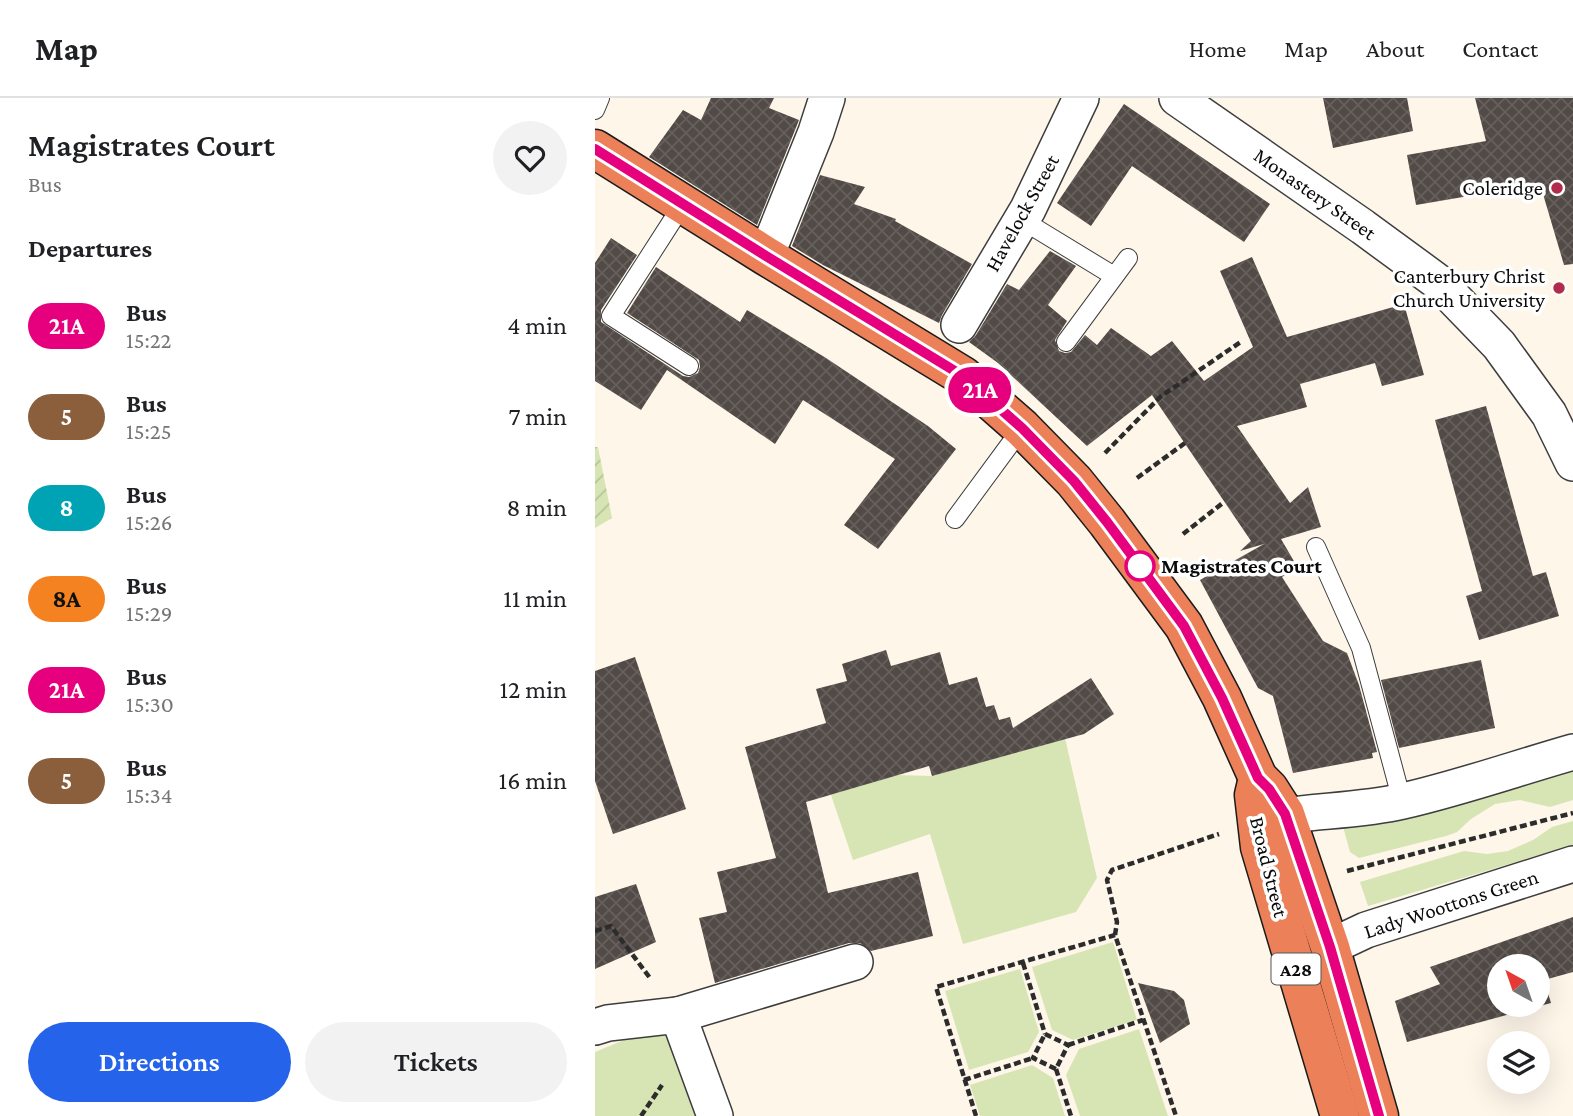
<!DOCTYPE html>
<style>
:root{--surface:#fff;--page:#f2f2f2;--text:#202124;--muted:#757577;--line:#e0e0e0;--accent:#2563eb}
body{margin:0;font-family:"Crimson Pro",serif;background:var(--page);color:var(--text);height:100vh;display:flex;flex-direction:column;font-size:26px;white-space:nowrap}
*{box-sizing:border-box;margin:0}
p{font-size:23px;color:var(--muted)}
.icon{flex:none;width:38px;height:38px;fill:none;stroke:currentColor;stroke-width:2;stroke-linecap:round;stroke-linejoin:round}
.map{position:relative;flex:1;overflow:hidden}
.panel{display:flex;flex-direction:column;background:var(--surface);width:595px}
.panel>*{flex:none}
.badge{padding:0 14px;border-radius:23px;font-size:24px;line-height:46px}
.needle{width:46px;rotate:320deg}
.tools{position:absolute;left:892px;top:856px;display:grid;gap:14px}
.tools a{display:grid;place-items:center;width:63px;height:63px;border-radius:50%;background:var(--surface);box-shadow:0 7px 28px #0002;font-size:35px}
.map>.badge{position:absolute;translate:-50% -50%;box-shadow:0 0 0 4px #fff}
h2{padding:0 28px;font-size:26px;line-height:63px}
.round{display:grid;place-items:center;flex:none;width:74px;height:74px;border-radius:37px;background:var(--page)}
.summary{display:flex;align-items:center;justify-content:space-between;height:119px;padding:0 28px}
h1{font-size:33px;font-weight:600;line-height:52px}
.cta{display:flex;gap:14px;margin-top:auto;padding:14px 28px}
.cta a{flex:1;height:80px;border-radius:42px;background:var(--accent);color:#fff;font-size:28px;font-weight:600;line-height:80px;text-align:center}
.cta a+a{background:var(--page);color:var(--text)}
ul{padding:0;list-style:none}
li{display:flex;align-items:center;gap:21px;height:91px;padding:0 28px}
li div{flex:1}
li b{display:block;font-size:26px}
li em{font-style:normal}
li .badge{min-width:77px;font-weight:700;text-align:center}
header{display:flex;align-items:center;gap:42px;box-sizing:border-box;height:98px;padding:0 35px;background:var(--surface);border-bottom:2px solid var(--line)}
header strong{font-size:33px}
nav{display:flex;gap:38px;margin-inline-start:auto;font-size:24px}
main{display:flex;flex:1;min-height:0}
.map>svg:first-child{display:block}
.grass{fill:#d7e5b5}
.garden{fill:url(#garden-furrows)}
.building{fill:url(#building-cross-hatch);fill-rule:evenodd}
.lines{fill:none;stroke-linecap:round;stroke-linejoin:round}
.lane-casing{stroke:#3d3d3d;stroke-width:20}
.street-casing{stroke:#3d3d3d;stroke-width:38}
.highway-casing{stroke:#1b1b1b;stroke-width:41}
.path{stroke:#2c2c2c;stroke-width:4.5;stroke-dasharray:7 3.5;stroke-linecap:butt}
.lane{stroke:#fff;stroke-width:18}
.street{stroke:#fff;stroke-width:35}
.highway{stroke:#ec8058;stroke-width:38}
.line-casing{stroke:#fff;stroke-width:16}
.line{stroke:#e6007e;stroke-width:10}
.poi-dot{fill:#b12b4b;stroke:#fff;stroke-width:2.5}
.stop-dot{fill:#fff;stroke:#e6007e;stroke-width:3.5}
.labels{text-anchor:middle;stroke-width:7;stroke-linejoin:round;paint-order:stroke}
.shield{fill:#fff;stroke:#545454;stroke-width:2}
.shield-label{font-size:19px;font-weight:bold;fill:#0a0a0a}
.poi-label{font-size:21px;fill:#0a0a0a;stroke:#fff;text-anchor:end}
.street-label{font-size:21px;fill:#0a0a0a;stroke:#fff}
.stop-label{font-size:21px;font-weight:bold;fill:#0a0a0a;stroke:#fff;text-anchor:start}
</style>
<header>
<strong>Map</strong>
<nav><a>Home</a><a>Map</a><a>About</a><a>Contact</a></nav>
</header>
<main>
<section class="panel">
<div class="summary"><div><h1>Magistrates Court</h1><p>Bus</p></div><a class="round"><svg class="icon" aria-label="heart" viewBox="0 0 24 24"><path d="M12 20l-8-8c-3-5 5-10 8-4 3-6 11-1 8 4z"/></svg></a></div>
<h2>Departures</h2>
<ul>
<li><span class="badge" style="background:#e6007e;color:#fff">21A</span><div><b>Bus</b><p>15:22</p></div><em>4 min</em></li>
<li><span class="badge" style="background:#8b5e3c;color:#fff">5</span><div><b>Bus</b><p>15:25</p></div><em>7 min</em></li>
<li><span class="badge" style="background:#00a3b4;color:#fff">8</span><div><b>Bus</b><p>15:26</p></div><em>8 min</em></li>
<li><span class="badge" style="background:#f58220;color:#111">8A</span><div><b>Bus</b><p>15:29</p></div><em>11 min</em></li>
<li><span class="badge" style="background:#e6007e;color:#fff">21A</span><div><b>Bus</b><p>15:30</p></div><em>12 min</em></li>
<li><span class="badge" style="background:#8b5e3c;color:#fff">5</span><div><b>Bus</b><p>15:34</p></div><em>16 min</em></li>
</ul>
<div class="cta"><a>Directions</a><a>Tickets</a></div>
</section>
<div class="map">
<svg width="978" height="1018" viewBox="0 0 978 1018">
<defs>
<pattern id="garden-furrows" width="10" height="10" patternUnits="userSpaceOnUse" patternTransform="scale(1.75)"><rect width="10" height="10" fill="#d7e5b5"/><path d="M-1 1l2-2M0 10L10 0M9 11l2-2" fill="none" stroke="#b7c39a"/></pattern>
<pattern id="building-cross-hatch" width="8" height="8" patternUnits="userSpaceOnUse" patternTransform="scale(1.75)"><rect width="8" height="8" fill="#524a47"/><path d="M0 0l8 8M0 8l8-8" fill="none" stroke="#66605d"/></pattern>
</defs>
<rect width="100%" height="100%" fill="#fef6e9"/>
<g class="grass">
<polygon points="470,640 502,780 481,814 368,846 335,736 258,762 236,697 302,677 337,678"/>
<polygon points="978,672 978,702 955,709 925,702 900,706 876,721 862,734 851,738 764,760 755,754 747,725"/>
<polygon points="978,723 978,747 773,808 765,784 869,753 892,756 913,753 938,742 957,729"/>
<polygon points="518,844 542,922 478,942 457,932 437,869"/>
<polygon points="425,871 444,934 433,954 374,972 350,893"/>
<polygon points="56,931 94,945 120,1018 0,1018 0,954"/>
<polygon points="544,931 573,1018 485,1018 471,977 484,951"/>
<polygon points="437,967 458,980 470,1018 385,1018 375,987"/>
</g>
<polygon class="garden" points="0,349 3,349 17,420 0,430"/>
<g class="building">
<polygon points="116,0 179,0 174,10 204,22 162,127 54,59 88,12 106,22"/>
<polygon points="728,0 812,0 818,33 738,50"/>
<polygon points="880,0 978,0 978,166 969,167 945,86 821,107 812,57 891,43"/>
<polygon points="529,6 675,106 649,144 537,68 496,128 462,105"/>
<polygon points="225,77 270,89 259,106 301,121 300,123 377,166 347,217 344,225 228,167 197,148"/>
<polygon points="16,140 42,157 6,212 6,224 88,278 94,279 103,275 105,269 104,262 32,215 61,169 145,224 152,212 231,260 333,328 361,351 283,451 249,427 300,361 208,302 180,346 72,272 46,312 0,283 0,165"/>
<polygon points="455,153 481,168 453,207 472,223 460,242 464,253 470,255 476,254 490,237 502,247 516,230 556,258 577,243 609,283 658,249 625,173 657,159 692,239 809,206 829,277 787,288 780,265 705,286 712,309 642,328 695,405 713,389 726,429 686,441 703,470 687,479 728,543 752,555 764,587 782,654 777,655 778,660 698,675 678,598 663,590 605,482 669,446 645,453 656,443 557,297 492,348 403,265 374,244 381,237 412,186 424,192"/>
<polygon points="891,308 938,478 951,474 964,518 884,542 871,498 887,493 840,322"/>
<polygon points="291,552 296,568 345,554 354,587 382,579 391,609 399,607 404,622 415,619 418,630 496,580 519,616 489,636 337,678 334,668 211,704 233,795 323,774 338,838 276,853 265,845 254,845 120,885 104,820 132,814 122,774 181,760 150,649 231,625 221,591 252,583 247,566"/>
<polygon points="40,559 91,711 18,736 0,683 0,573"/>
<polygon points="886,562 900,630 804,650 786,582"/>
<polygon points="41,786 61,844 0,871 0,799"/>
<path d="M 978,819 L 978,874 L 949,882 L 956,905 L 812,944 L 800,903 L 845,886 L 835,869 ZM 905,868 L 943,868 L 943,906 L 905,906 Z"/>
<polygon points="543,885 579,893 589,902 595,926 565,945"/>
</g>
<g class="lines">
<g class="lane-casing">
<g id="lane">
<polyline points="0,12 5,0"/>
<polyline points="88,106 16,218 94,268"/>
<polyline points="427,122 519,178"/>
<polyline points="471,244 533,160"/>
<polyline points="360,421 427,330"/>
<polyline points="721,449 766,550 807,703"/>
</g>
</g>
<g class="street-casing">
<g id="street">
<polyline points="582,0 768,129 843,184 904,247 954,316 978,365"/>
<polyline points="171,158 221,34 232,0"/>
<polyline points="364,227 433,111 486,0"/>
<path d="M 665,722 C 712,712 761,714 808,703 C 865,690 922,670 978,654"/>
<polyline points="735,849 771,832 978,766"/>
<polyline points="83,917 260,864"/>
<polyline points="0,929 13,925 83,917 120,1018"/>
</g>
</g>
<g class="highway-casing">
<g id="highway">
<polyline points="0,51 171,158 368,278 427,330 479,383 512,424 589,528 627,600 663,680 674,691 690,716 735,849 784,1018"/>
<polyline points="663,680 659,697 665,749 745,1018"/>
</g>
</g>
<g class="path">
<polyline points="510,355 565,299 647,243"/>
<polyline points="542,380 590,345"/>
<polyline points="588,436 629,404"/>
<polyline points="752,773 978,715"/>
<polyline points="0,833 16,828 55,880"/>
<polyline points="520,837 522,824 512,782 517,772 624,736"/>
<polyline points="428,865 450,936"/>
<polygon points="450,936 473,947 461,971 438,960"/>
<polyline points="473,947 548,922"/>
<polyline points="461,971 476,1018"/>
<polyline points="369,982 438,960"/>
<polyline points="46,1018 67,987"/>
<polyline points="381,1018 341,889 520,837 581,1018"/>
</g>
<use href="#lane" class="lane"/>
<use href="#street" class="street"/>
<use href="#highway" class="highway"/>
</g>
<g class="lines">
<g class="line-casing">
<polyline id="line" points="0,51 171,158 368,278 427,330 479,383 512,424 589,528 627,600 663,680 674,691 690,716 735,849 784,1018"/>
</g>
<use href="#line" class="line"/>
</g>
<g class="poi-dot">
<circle cx="962" cy="90" r="7"/>
<circle cx="964" cy="190" r="7"/>
</g>
<circle class="stop-dot" cx="545" cy="468" r="14"/>
<g class="labels">
<rect class="shield" x="676.5" y="855.5" width="49" height="31" rx="5"/>
<g class="shield-label">
<text x="701" y="878">A28</text>
</g>
<g class="poi-label">
<text x="948" y="97">Coleridge</text>
<text x="950" y="185">Canterbury Christ<tspan x="950" dy="24">Church University</tspan></text>
</g>
<g class="street-label">
<text transform="translate(720 96) rotate(35)" y="7">Monastery Street</text>
<text transform="translate(427 115) rotate(-61)" y="7">Havelock Street</text>
<text transform="translate(674 769) rotate(76)" y="7">Broad Street</text>
<text transform="translate(856 806) rotate(-18)" y="7">Lady Woottons Green</text>
</g>
<g class="stop-label">
<text x="566" y="475">Magistrates Court</text>
</g>
</g>
</svg>
<div class="tools">
<a><svg class="needle" viewBox="-14 -14 28 28"><path d="M0-13l5 13h-10z" fill="#e53935"/><path d="M0 13l5-13h-10z" fill="#757577"/></svg></a>
<a><svg class="icon" aria-label="layers" viewBox="0 0 24 24"><path d="M12 4l9 5-9 5-9-5zM3 14l9 5 9-5"/></svg></a>
</div>
<b class="badge" style="left:385px;top:292px;background:#e6007e;color:#fff">21A</b>
</div>
</main>
